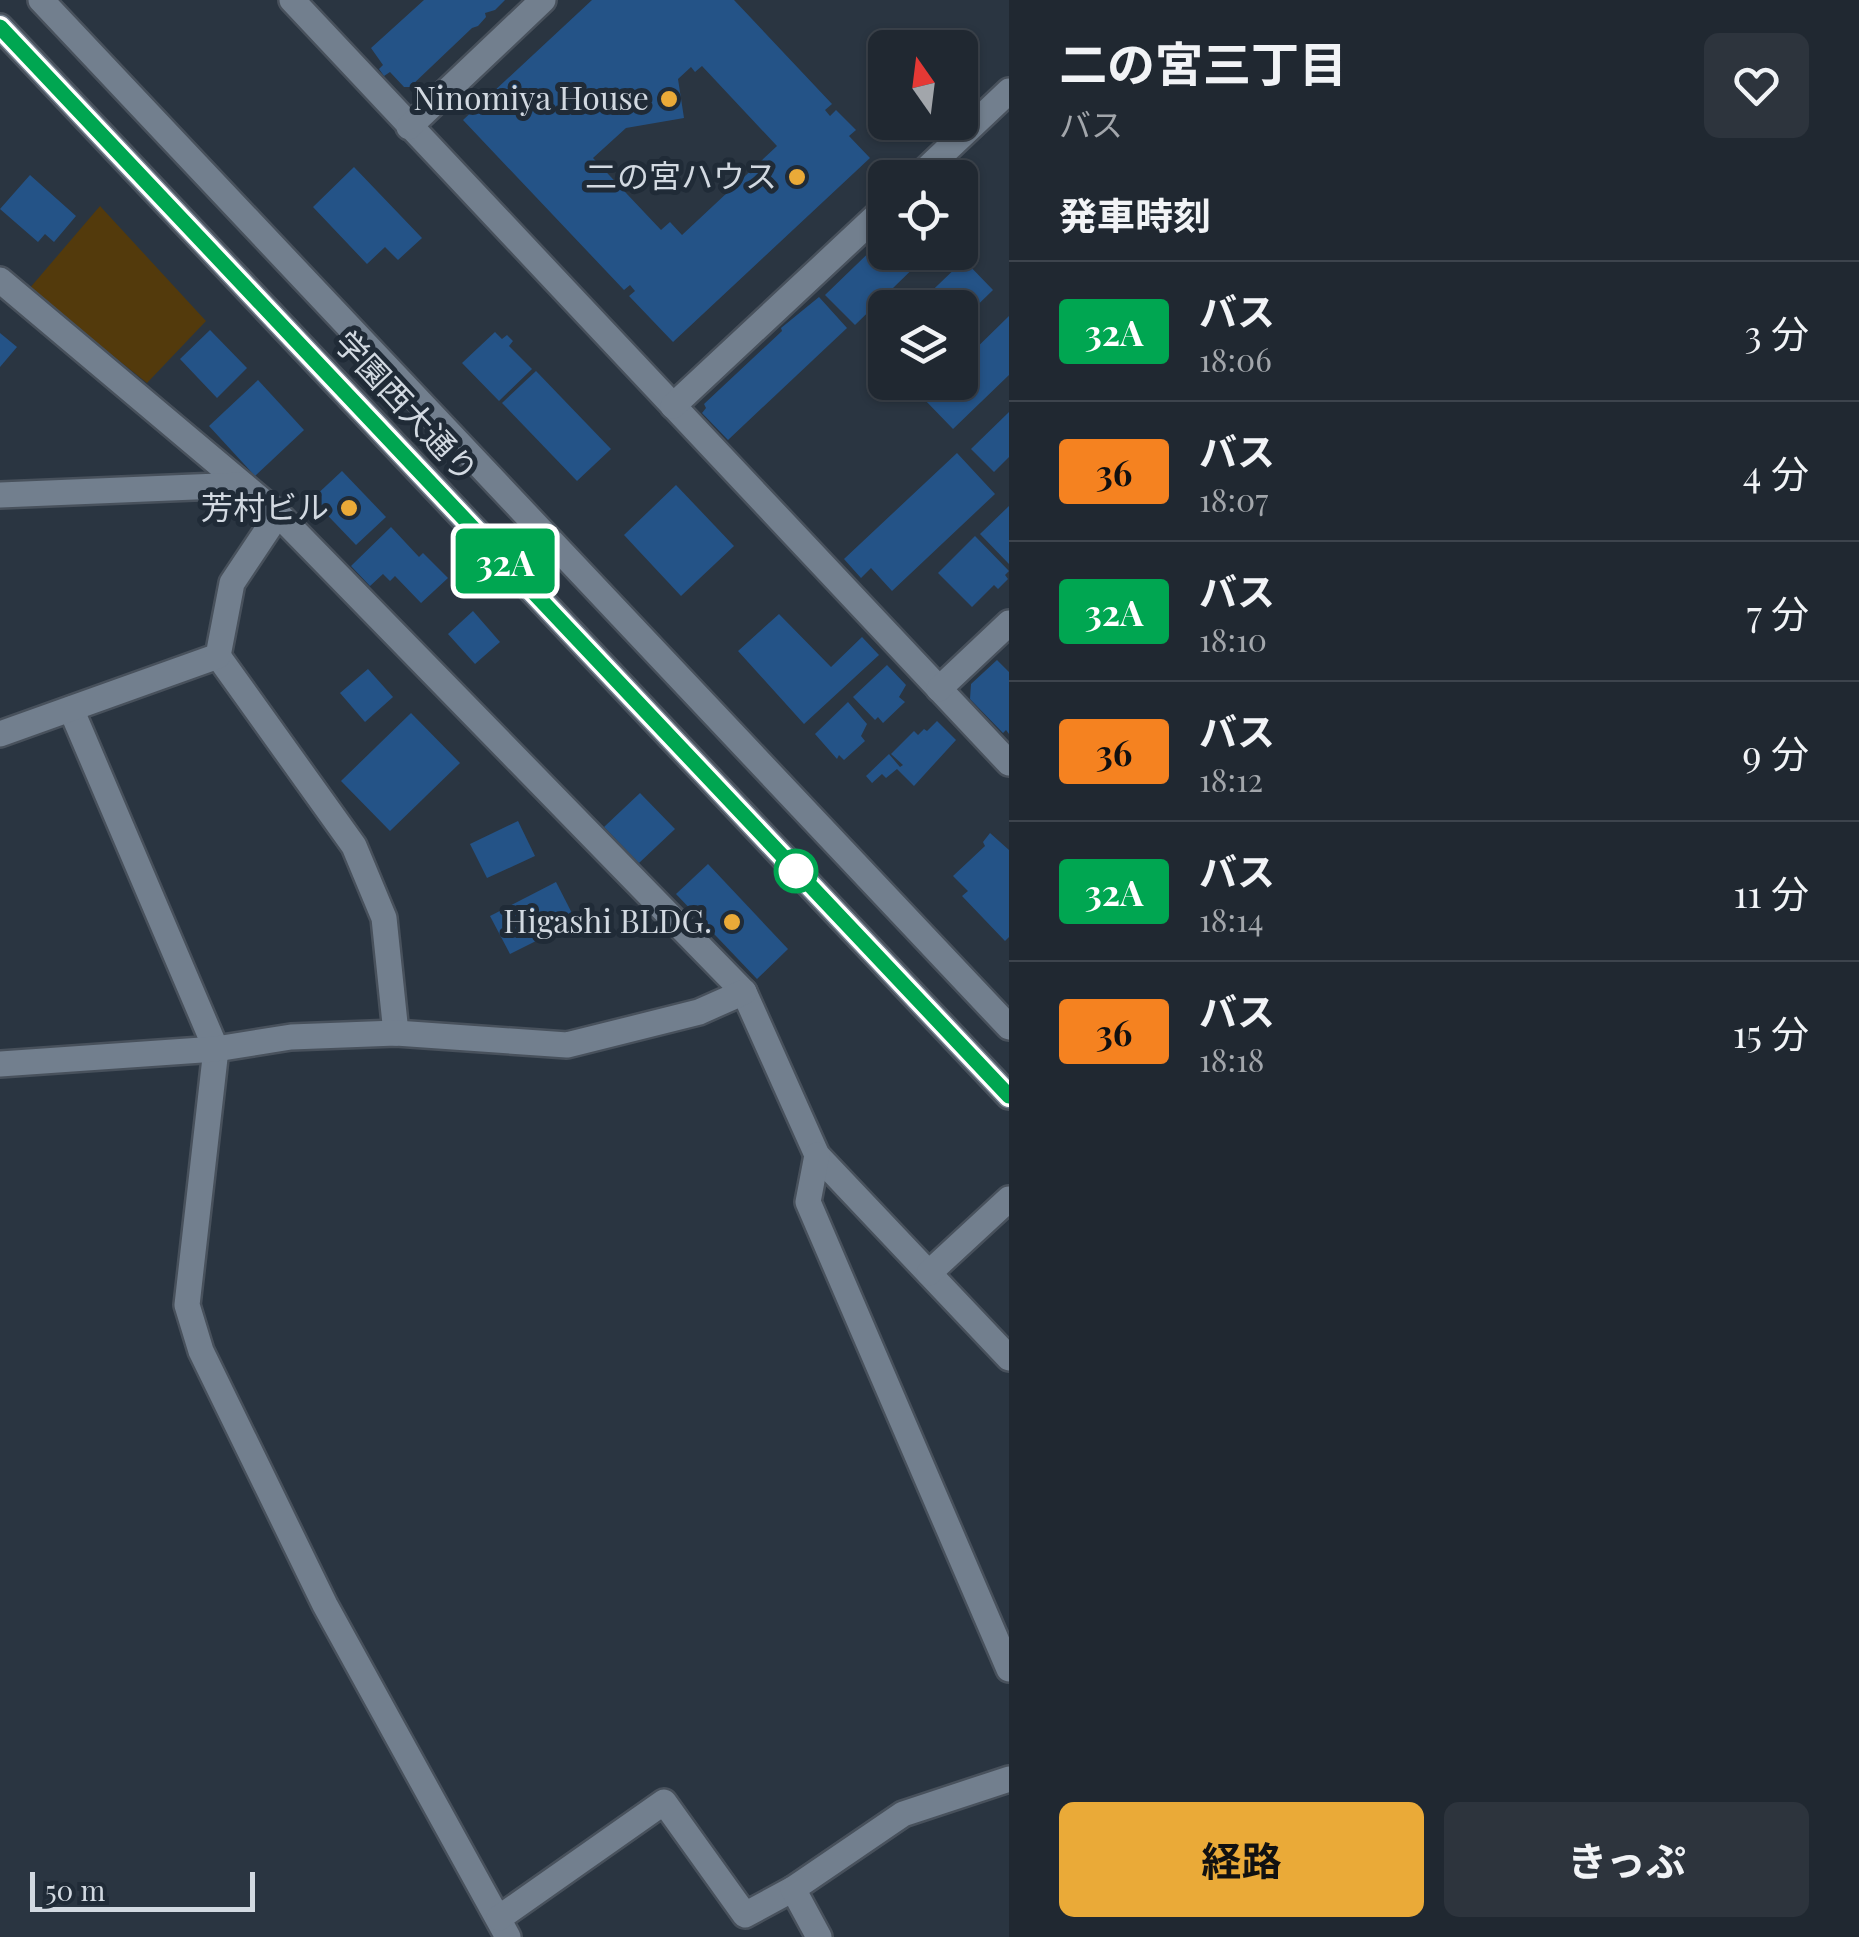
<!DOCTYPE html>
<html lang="ja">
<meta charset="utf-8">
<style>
:root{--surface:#202831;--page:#2d343d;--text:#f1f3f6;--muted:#a2a6ab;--line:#3d444d;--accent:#eaaa38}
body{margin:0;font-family:"Playfair Display","Noto Sans JP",serif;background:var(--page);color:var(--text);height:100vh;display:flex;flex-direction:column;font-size:38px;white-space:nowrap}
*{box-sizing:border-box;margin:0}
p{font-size:32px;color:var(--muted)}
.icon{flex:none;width:55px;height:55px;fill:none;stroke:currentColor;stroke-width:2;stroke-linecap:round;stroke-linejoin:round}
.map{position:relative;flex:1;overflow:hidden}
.side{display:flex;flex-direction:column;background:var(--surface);width:850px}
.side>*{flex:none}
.badge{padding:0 20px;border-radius:8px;font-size:35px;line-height:65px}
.needle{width:65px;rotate:346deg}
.tools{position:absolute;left:868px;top:30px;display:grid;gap:20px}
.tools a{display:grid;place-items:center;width:110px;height:110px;border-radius:15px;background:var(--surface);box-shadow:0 2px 8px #0004,0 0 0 2px var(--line);font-size:50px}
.scale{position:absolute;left:30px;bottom:25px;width:225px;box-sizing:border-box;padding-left:10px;border:5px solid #d2d9e1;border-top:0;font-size:28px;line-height:35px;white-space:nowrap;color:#d2d9e1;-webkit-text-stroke:8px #202b37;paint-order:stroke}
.map>.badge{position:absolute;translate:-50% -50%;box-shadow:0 0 0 5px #fff}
h2{padding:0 50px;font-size:38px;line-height:90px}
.round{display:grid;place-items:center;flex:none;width:105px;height:105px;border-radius:15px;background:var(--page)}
.summary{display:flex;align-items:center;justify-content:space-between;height:170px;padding:0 50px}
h1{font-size:48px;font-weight:700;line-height:75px}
.primary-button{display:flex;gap:20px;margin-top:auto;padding:20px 50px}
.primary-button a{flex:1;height:115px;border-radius:15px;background:var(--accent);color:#111;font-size:40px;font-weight:700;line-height:115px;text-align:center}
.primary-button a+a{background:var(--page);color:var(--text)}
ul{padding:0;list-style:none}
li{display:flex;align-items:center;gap:30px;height:140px;padding:0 50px;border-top:2px solid var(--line)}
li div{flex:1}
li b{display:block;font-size:38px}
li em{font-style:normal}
li .badge{min-width:110px;font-weight:700;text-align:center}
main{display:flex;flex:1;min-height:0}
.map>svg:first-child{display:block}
.green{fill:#533a0c}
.building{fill:#245387;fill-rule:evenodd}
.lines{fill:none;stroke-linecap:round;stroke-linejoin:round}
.minor-casing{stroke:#48515c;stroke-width:30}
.tertiary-casing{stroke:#48515c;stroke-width:30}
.secondary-casing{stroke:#48515c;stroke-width:30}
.minor{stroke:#727f8e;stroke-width:25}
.tertiary{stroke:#727f8e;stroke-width:25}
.secondary{stroke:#727f8e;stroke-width:25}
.line-casing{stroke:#fff;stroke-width:22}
.line{stroke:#00a651;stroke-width:15}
.poi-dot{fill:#eaaa38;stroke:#202b37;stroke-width:4}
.stop-dot{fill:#fff;stroke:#00a651;stroke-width:5}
.labels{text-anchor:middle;stroke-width:10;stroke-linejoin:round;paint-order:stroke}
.poi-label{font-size:32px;fill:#d2d9e1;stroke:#202b37;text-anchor:end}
.street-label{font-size:32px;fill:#d2d9e1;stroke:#202b37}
</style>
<main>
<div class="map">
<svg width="1009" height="1937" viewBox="0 0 1009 1937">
<rect width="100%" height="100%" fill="#2a3541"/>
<polygon class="green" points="100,206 206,321 147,383 29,289"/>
<g class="building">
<polygon points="424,0 505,0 495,10 485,13 486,17 478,26 472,28 410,87 404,87 390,72 384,76 379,69 383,65 371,48"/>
<path d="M 592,0 L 734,0 L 832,104 L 825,110 L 830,116 L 836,110 L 856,130 L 849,136 L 870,158 L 673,342 L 629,296 L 635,291 L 630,285 L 624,290 L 463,120 ZM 702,66 L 777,146 L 682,235 L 670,222 L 661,230 L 593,158 L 626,128 L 684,118 L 678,79 L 691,67 L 695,72 Z"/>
<polygon points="354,167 422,238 398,260 385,247 367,264 313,207"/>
<polygon points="30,175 76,216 54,242 45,234 38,242 0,209"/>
<polygon points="885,237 885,252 930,252 855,325 825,295"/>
<polygon points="964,260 993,290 960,322 960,308 914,308"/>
<polygon points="819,297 847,328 728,440 702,413 706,408 704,404 782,331 781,328"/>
<polygon points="1009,316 1009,375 953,429 924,399 940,382 960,382 960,364"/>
<polygon points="210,330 247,368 217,398 180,359"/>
<polygon points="495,332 502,339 507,335 513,341 509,346 532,369 499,401 462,363"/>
<polygon points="0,333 17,347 0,367"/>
<polygon points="536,371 611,449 577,481 502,403"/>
<polygon points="258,380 304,430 255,476 209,426"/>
<polygon points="1009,412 1009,457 994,472 971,449"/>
<polygon points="957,453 995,494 892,591 871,568 861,578 844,559"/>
<polygon points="342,471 386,517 356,545 312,499"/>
<polygon points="676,485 734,546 681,596 624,535"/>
<polygon points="1009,506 1009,564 980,534"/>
<polygon points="391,527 419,557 423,553 448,578 421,603 395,576 390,581 383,574 370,586 351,566"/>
<polygon points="975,536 1009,571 1005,575 1008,579 998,589 994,585 972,607 938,573"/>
<polygon points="473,611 500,642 475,664 448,634"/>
<polygon points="779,614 831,667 862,637 879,655 804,724 738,651"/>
<polygon points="997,660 1009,672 1009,734 1006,730 1003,733 970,699 971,684"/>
<polygon points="887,665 906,685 899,697 905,702 883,723 878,717 875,720 853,697"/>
<polygon points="368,669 393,697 365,722 340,693"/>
<polygon points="848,702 867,724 861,736 865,741 844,760 839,755 837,759 815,734"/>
<polygon points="411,713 460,763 390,831 341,781"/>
<polygon points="937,721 956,740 914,786 897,769 886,778 882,774 872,783 866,776 889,754 900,767 903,765 891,754 914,731 918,735 924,729 927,731"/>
<polygon points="640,793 675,829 639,863 604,827"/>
<polygon points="518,821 535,856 487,878 470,844"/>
<polygon points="990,833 1009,850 1009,937 1005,941 962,896 968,891 953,876 985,846 983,842"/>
<polygon points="708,864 788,949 757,979 676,894"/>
<polygon points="556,882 576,921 510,954 490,916"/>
</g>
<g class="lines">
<g class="minor-casing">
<g id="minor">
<polyline points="292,0 1009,763"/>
<polyline points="409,127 543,0"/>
<polyline points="917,178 1009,91"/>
<polyline points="0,280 278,514 744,992 817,1155 1009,1358"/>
<polyline points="673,406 885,208"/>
<polyline points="0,495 243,485"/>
<polyline points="218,656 354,846 384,918 396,1033"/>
<polyline points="939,689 1009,623"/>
<polyline points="71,709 216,1049 187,1305 201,1351 325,1605 508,1937"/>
<polyline points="0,734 218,656 232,583 278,514"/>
<polyline points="0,1064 216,1049 291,1037 396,1033 567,1045 699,1012 744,992"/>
<polyline points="817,1155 808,1202 1009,1669"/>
<polyline points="499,1918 664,1802 745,1915 793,1889"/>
<polyline points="819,1937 793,1889 903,1814 1009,1779"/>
</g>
</g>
<g class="tertiary-casing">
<polyline id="tertiary" points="929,1273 1009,1199"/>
</g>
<g class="secondary-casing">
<g id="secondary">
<polyline points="41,0 1009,1027"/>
<polyline points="0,27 1009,1096"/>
</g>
</g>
<use href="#minor" class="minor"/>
<use href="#tertiary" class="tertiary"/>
<use href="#secondary" class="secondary"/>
</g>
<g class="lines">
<g class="line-casing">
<polyline id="line" points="0,27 1009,1096"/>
</g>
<use href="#line" class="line"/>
</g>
<g class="poi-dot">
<circle cx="669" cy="99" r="10"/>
<circle cx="797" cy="177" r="10"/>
<circle cx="349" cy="508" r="10"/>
<circle cx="732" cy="922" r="10"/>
</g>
<circle class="stop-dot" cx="796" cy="871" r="20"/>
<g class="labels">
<g class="poi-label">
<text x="649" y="110">Ninomiya House</text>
<text x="777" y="188">二の宮ハウス</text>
<text x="329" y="519">芳村ビル</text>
<text x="712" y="933">Higashi BLDG.</text>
</g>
<g class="street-label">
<text transform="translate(406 407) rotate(47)" y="11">学園西大通り</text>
</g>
</g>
</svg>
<div class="tools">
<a><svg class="needle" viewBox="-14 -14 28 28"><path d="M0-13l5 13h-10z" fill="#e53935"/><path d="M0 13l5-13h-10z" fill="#a2a6ab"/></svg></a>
<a><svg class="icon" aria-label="locate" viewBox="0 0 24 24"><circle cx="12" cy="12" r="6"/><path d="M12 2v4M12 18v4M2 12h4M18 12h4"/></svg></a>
<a><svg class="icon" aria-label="layers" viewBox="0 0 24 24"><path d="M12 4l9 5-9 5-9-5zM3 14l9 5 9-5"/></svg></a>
</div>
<div class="scale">50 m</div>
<b class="badge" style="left:505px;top:561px;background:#00a651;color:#fff">32A</b>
</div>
<section class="side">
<div class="summary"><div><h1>二の宮三丁目</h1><p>バス</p></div><a class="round"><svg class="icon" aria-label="heart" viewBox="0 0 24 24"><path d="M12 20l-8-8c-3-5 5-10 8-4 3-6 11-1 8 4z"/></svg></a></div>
<h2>発車時刻</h2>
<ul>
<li><span class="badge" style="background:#00a651;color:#fff">32A</span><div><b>バス</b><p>18:06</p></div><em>3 分</em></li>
<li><span class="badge" style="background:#f58220;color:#111">36</span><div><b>バス</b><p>18:07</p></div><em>4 分</em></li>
<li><span class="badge" style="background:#00a651;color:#fff">32A</span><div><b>バス</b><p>18:10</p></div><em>7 分</em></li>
<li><span class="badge" style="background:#f58220;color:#111">36</span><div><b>バス</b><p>18:12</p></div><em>9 分</em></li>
<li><span class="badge" style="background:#00a651;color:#fff">32A</span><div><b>バス</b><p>18:14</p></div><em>11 分</em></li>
<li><span class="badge" style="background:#f58220;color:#111">36</span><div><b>バス</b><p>18:18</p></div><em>15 分</em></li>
</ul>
<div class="primary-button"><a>経路</a><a>きっぷ</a></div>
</section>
</main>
